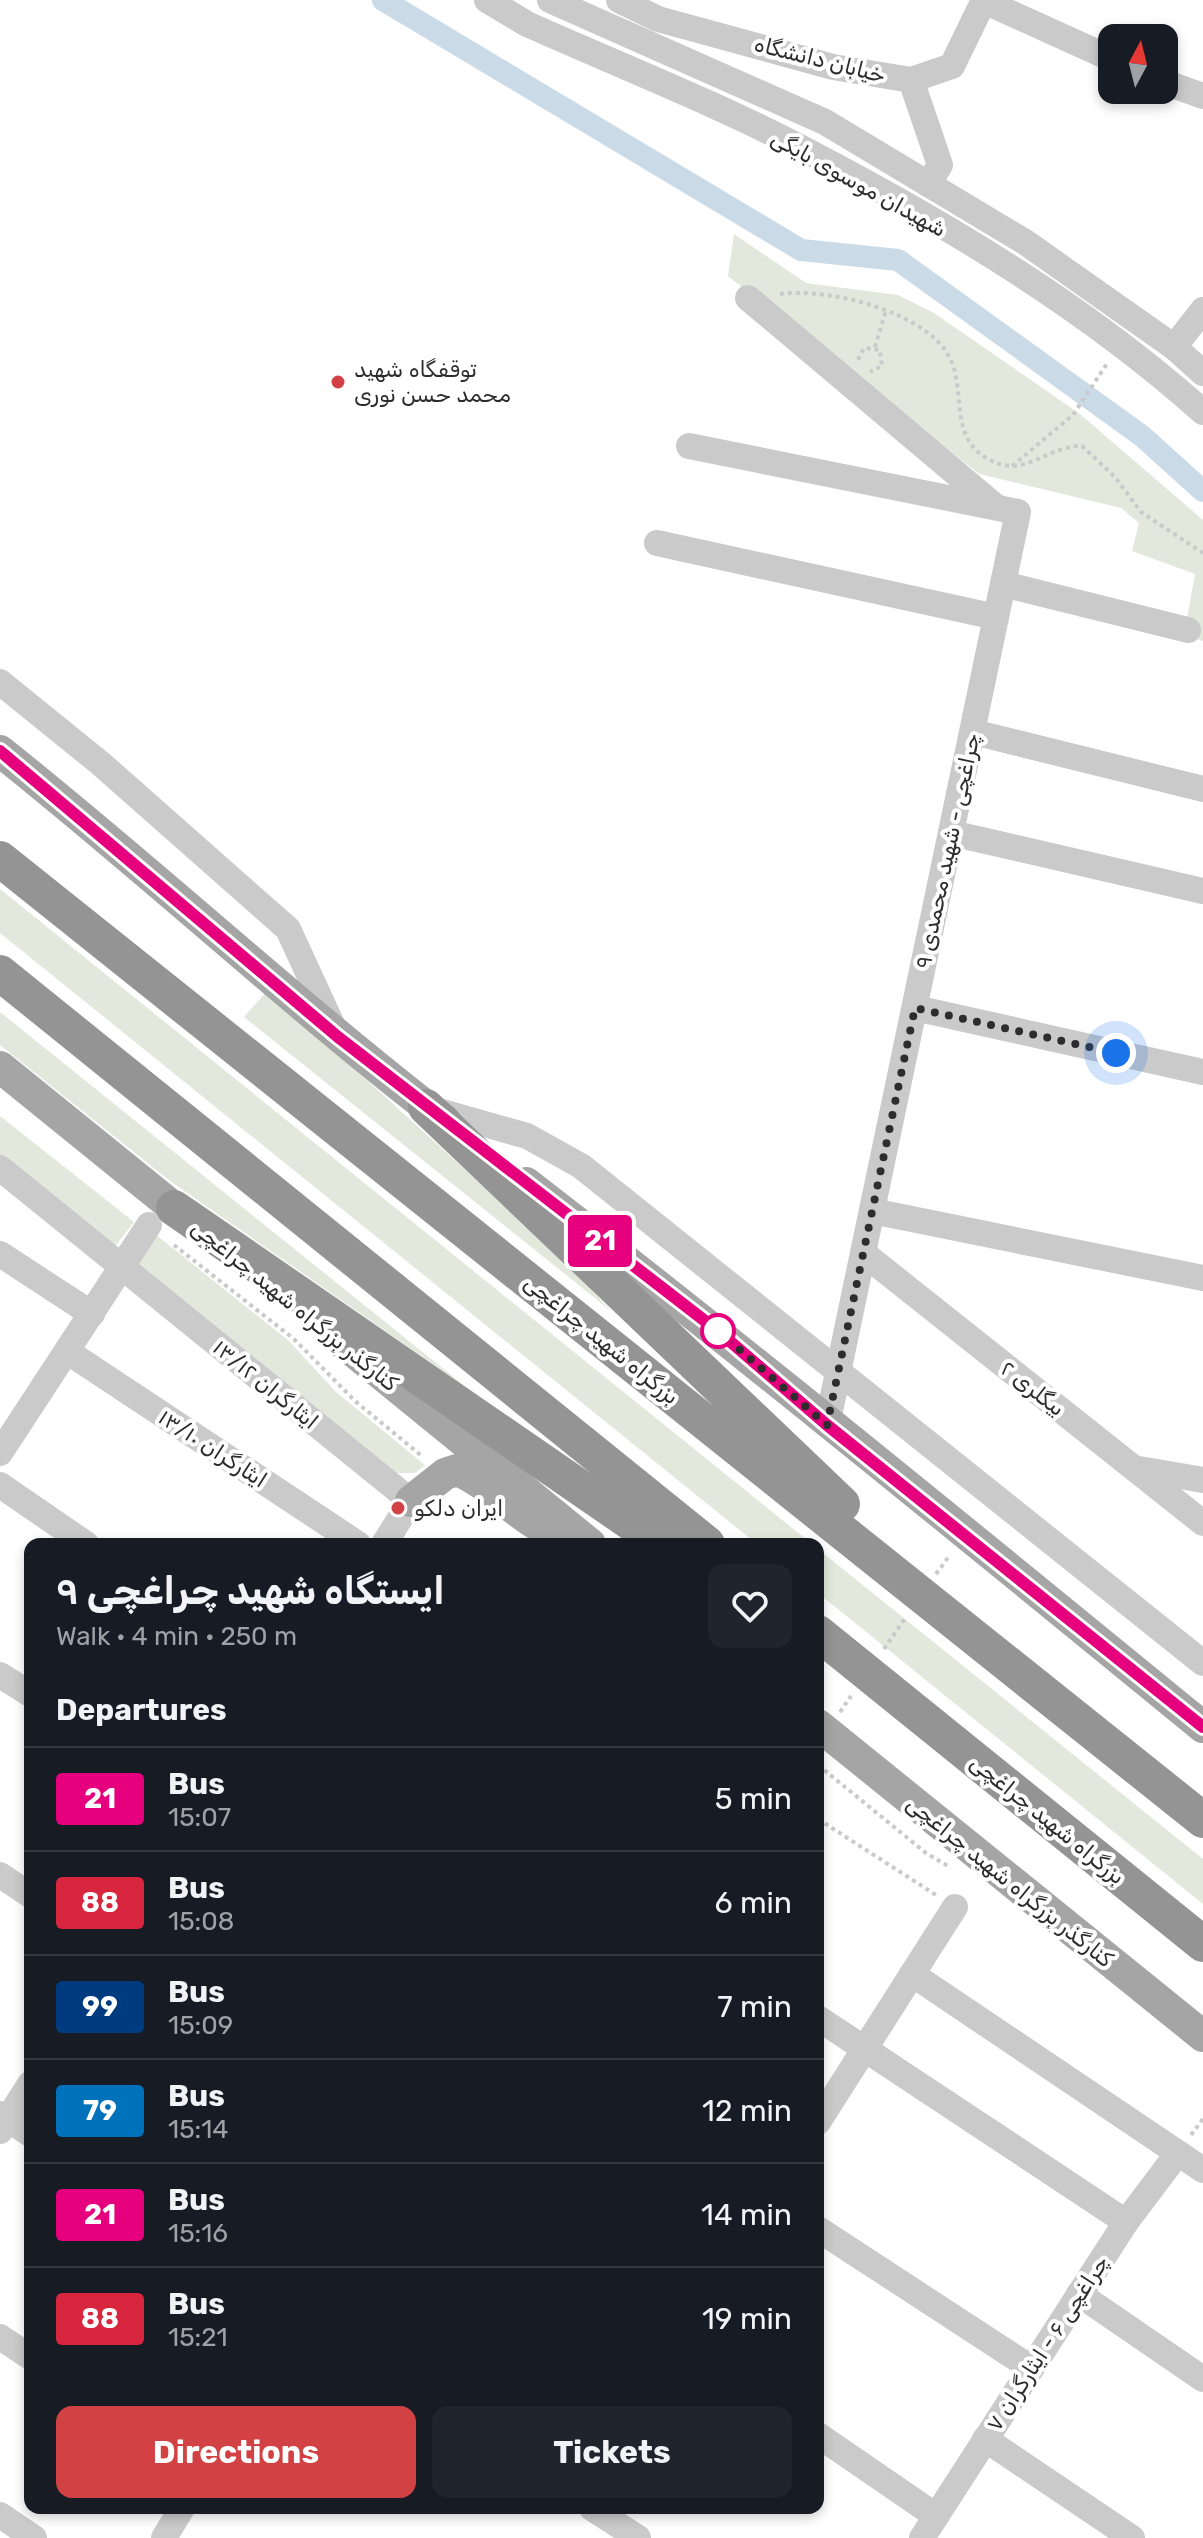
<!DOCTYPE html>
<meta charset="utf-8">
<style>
:root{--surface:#171b24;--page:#20242c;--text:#f1f3f6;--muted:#9ea1a6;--line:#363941;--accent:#d24143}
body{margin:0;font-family:Rubik,"Noto Sans Arabic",sans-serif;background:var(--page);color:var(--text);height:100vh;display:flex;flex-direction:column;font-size:30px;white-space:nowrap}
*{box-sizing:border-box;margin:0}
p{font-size:26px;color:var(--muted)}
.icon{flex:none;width:44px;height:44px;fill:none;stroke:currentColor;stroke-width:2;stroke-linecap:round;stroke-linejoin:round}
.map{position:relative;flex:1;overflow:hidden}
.panel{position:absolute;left:24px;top:1538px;width:800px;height:976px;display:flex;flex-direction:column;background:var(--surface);border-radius:16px;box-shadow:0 4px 12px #0003}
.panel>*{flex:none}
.badge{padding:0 16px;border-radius:6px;font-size:28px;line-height:52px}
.needle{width:52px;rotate:7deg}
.controls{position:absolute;left:1098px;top:24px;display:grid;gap:16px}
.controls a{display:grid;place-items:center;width:80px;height:80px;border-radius:16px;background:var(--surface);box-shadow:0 4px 12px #0003;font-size:40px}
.you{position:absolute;width:40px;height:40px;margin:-20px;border:6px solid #fff;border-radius:50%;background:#1a73e8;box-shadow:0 0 0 12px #1a73e833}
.map>.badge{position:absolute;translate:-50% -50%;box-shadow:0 0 0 4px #fff}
h2{padding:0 32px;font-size:30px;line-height:72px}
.round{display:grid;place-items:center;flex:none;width:84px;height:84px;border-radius:16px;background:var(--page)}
.overview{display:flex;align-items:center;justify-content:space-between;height:136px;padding:0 32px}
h1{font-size:38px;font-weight:700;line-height:60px}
.button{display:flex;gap:16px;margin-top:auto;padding:16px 32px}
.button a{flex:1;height:92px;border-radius:16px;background:var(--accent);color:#fff;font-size:32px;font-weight:700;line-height:92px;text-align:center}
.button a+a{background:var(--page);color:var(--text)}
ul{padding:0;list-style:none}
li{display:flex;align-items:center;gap:24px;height:104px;padding:0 32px;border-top:2px solid var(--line)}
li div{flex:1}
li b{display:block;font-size:30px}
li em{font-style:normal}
li .badge{min-width:88px;font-weight:700;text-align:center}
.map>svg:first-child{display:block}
.green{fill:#e2e9dc}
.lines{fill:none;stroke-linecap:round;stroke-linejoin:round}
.canal{stroke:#cadae7;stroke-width:22}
.path{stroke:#cacaca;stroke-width:4;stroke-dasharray:4 4;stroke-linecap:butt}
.minor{stroke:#cacaca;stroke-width:26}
.major{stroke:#a5a5a5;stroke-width:32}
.highway{stroke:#949494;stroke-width:36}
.line-casing{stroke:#fff;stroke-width:18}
.line{stroke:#e6007e;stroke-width:12}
.walk{stroke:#2d2d2d;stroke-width:8;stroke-dasharray:0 14.4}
.poi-dot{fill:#d24143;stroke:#fff;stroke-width:3}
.stop-dot{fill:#fff;stroke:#e6007e;stroke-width:4}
.labels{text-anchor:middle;stroke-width:8;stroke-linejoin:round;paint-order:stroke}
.street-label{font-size:22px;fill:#2d2d2d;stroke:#fff}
.poi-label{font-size:22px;fill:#2d2d2d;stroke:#fff;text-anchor:start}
</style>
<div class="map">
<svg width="1203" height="2538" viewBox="0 0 1203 2538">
<rect width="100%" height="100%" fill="#fff"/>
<g class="green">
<polygon points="734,234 806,283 898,295 934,313 1080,414 1203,520 1203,641 1184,635 1195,574 1132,551 1139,523 1121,508 979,474 728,276"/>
<polygon points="0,889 812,1544 757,1544 0,933"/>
<polygon points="268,990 562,1258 611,1311 244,1017"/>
<polygon points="0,1012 466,1387 170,1181 0,1045"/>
<polygon points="0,1116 134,1222 113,1249 0,1159"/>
<polygon points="155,1234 289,1341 336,1392 425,1465 415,1473 396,1473 131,1266"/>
<polygon points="818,1549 1203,1859 1203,1904 818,1593"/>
</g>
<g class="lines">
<polyline class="canal" points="383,0 801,250 898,260 1142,436 1203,491"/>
<g class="path">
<path d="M 780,294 C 828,287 934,313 952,363 C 965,397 950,440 990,460 C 1024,479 1049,445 1082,446 L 1115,477 L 1141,512 L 1203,553"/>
<polyline points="875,347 886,310"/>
<polyline points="858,360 864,348 880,350 882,366 870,372"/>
<polyline points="1012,466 1073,415 1108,362"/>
<polyline points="174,1245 294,1339 355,1401 423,1457"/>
<polyline points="936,1574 950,1555"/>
<polyline points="884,1649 906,1617"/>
<polyline points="840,1712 851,1696"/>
<polyline points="818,1765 926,1853 948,1866"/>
<polyline points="818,1819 936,1895"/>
<polyline points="1191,2135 1203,2119"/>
</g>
<g class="minor">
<path d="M 487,0 L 527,24 C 621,66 718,104 809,152 C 947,224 1087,308 1203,412"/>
<polyline points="550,0 825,122 1025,242 1174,347 1203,373"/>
<polyline points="619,0 658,19 833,67 911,80 952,66 984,0"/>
<polyline points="984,1 1112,59"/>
<polyline points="911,80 940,165 928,184"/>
<polyline points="1164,82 1203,96"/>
<polyline points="748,298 996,507"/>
<polyline points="1174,347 1203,310"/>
<polyline points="689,446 1018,512 827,1425"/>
<polyline points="657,543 996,617"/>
<polyline points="1003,584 1188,630"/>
<polyline points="0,682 100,763 288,929 335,1031"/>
<polyline points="973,732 1203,789"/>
<polyline points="951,833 1203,891"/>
<polyline points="915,1008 1203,1072"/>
<polyline points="428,1108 527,1136 581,1166 1203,1663"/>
<polyline points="0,1168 411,1501 384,1544"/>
<polyline points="872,1211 1203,1278"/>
<polyline points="863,1253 1203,1523"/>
<polyline points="0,1254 92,1314"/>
<polyline points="68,1352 358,1544"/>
<polyline points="0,1453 149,1225"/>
<polyline points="1139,1469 1203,1480"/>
<polyline points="0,1485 86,1544"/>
<polyline points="0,1675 30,1694"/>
<polyline points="0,1875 30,1895"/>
<polyline points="912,1974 1203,2170"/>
<polyline points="818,2018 1126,2222"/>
<polyline points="0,2114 30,2134"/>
<polyline points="818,2122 955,1907"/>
<polyline points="0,2131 30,2084"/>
<polyline points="818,2229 1031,2368"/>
<polyline points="1079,2294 1203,2379"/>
<polyline points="0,2337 30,2357"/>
<polyline points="818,2435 936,2516"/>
<polyline points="985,2439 1132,2538"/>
<polyline points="592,2508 638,2538"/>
<polyline points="0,2515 34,2538"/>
<polyline points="164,2538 182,2508"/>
<polyline points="922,2538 1126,2222 1178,2153"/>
</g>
<g class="major">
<path d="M 0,751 C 151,871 292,1003 445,1121"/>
<polyline points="0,1067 194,1224"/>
<path d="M 526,1183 C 755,1360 979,1544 1203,1727"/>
<polyline points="342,1342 590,1544"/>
<path d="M 411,1501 L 445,1474 L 457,1470 C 495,1486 520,1522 561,1536"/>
<polyline points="818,1725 1203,2036"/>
</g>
<g class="highway">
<polyline points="0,859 1203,1820"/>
<polyline points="0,973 707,1544"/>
<polyline points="426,1107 842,1504"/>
<polyline points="174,1208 662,1544"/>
<polyline points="818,1633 1203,1944"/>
</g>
</g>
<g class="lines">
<g class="line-casing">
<polyline id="line" points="0,751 338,1037 718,1331 827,1425 1203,1727"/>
</g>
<use href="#line" class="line"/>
<polyline class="walk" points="718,1331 827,1425 915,1008 1116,1053"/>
</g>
<g class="poi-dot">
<circle cx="338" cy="382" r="8"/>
<circle cx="398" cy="1508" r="8"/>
</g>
<circle class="stop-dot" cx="718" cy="1331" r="16"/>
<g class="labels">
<g class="street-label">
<text transform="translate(820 59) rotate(14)" y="8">خیابان دانشگاه</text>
<text transform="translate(859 183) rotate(29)" y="8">شهیدان موسوی بایگی</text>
<text transform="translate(947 851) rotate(-78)" y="8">۹ چراغچی - شهید محمدی</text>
<text transform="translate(295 1305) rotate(39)" y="8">کنارگذر بزرگراه شهید چراغچی</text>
<text transform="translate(602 1339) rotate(39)" y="8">بزرگراه شهید چراغچی</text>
<text transform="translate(266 1384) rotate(39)" y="8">ایثارگران ۱۳/۱۲</text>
<text transform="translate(1033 1388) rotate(38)" y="8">بیگلری ۲</text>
<text transform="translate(213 1448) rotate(33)" y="8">ایثارگران ۱۳/۱۰</text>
<text transform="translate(1048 1819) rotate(39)" y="8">بزرگراه شهید چراغچی</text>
<text transform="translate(1010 1881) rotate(39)" y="8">کنارگذر بزرگراه شهید چراغچی</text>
<text transform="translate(1047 2343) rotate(-57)" y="8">چراغچی ۶ - ایثارگران ۷</text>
</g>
<g class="poi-label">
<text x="354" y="377">توقفگاه شهید<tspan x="354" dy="25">محمد حسن نوری</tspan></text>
<text x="414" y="1516">ایران دلکو</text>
</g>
</g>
</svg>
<div class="controls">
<a><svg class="needle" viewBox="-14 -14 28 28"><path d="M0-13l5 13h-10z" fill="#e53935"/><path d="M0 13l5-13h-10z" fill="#9ea1a6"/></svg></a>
</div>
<div class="you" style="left:1116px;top:1053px"></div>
<b class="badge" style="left:600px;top:1241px;background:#e6007e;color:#fff">21</b>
<section class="panel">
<div class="overview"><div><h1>ایستگاه شهید چراغچی ۹</h1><p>Walk · 4 min · 250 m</p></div><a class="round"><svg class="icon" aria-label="heart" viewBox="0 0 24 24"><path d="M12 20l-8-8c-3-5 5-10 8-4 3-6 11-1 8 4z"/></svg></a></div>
<h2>Departures</h2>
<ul>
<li><span class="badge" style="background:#e6007e;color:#fff">21</span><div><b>Bus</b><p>15:07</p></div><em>5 min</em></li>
<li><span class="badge" style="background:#d7263d;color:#fff">88</span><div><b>Bus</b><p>15:08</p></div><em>6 min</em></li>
<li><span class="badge" style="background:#003b80;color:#fff">99</span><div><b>Bus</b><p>15:09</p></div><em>7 min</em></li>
<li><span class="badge" style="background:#0072bc;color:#fff">79</span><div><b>Bus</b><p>15:14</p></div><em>12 min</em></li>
<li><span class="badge" style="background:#e6007e;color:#fff">21</span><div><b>Bus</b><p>15:16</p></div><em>14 min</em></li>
<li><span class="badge" style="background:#d7263d;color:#fff">88</span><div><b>Bus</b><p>15:21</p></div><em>19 min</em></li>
</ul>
<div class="button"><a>Directions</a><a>Tickets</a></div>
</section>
</div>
